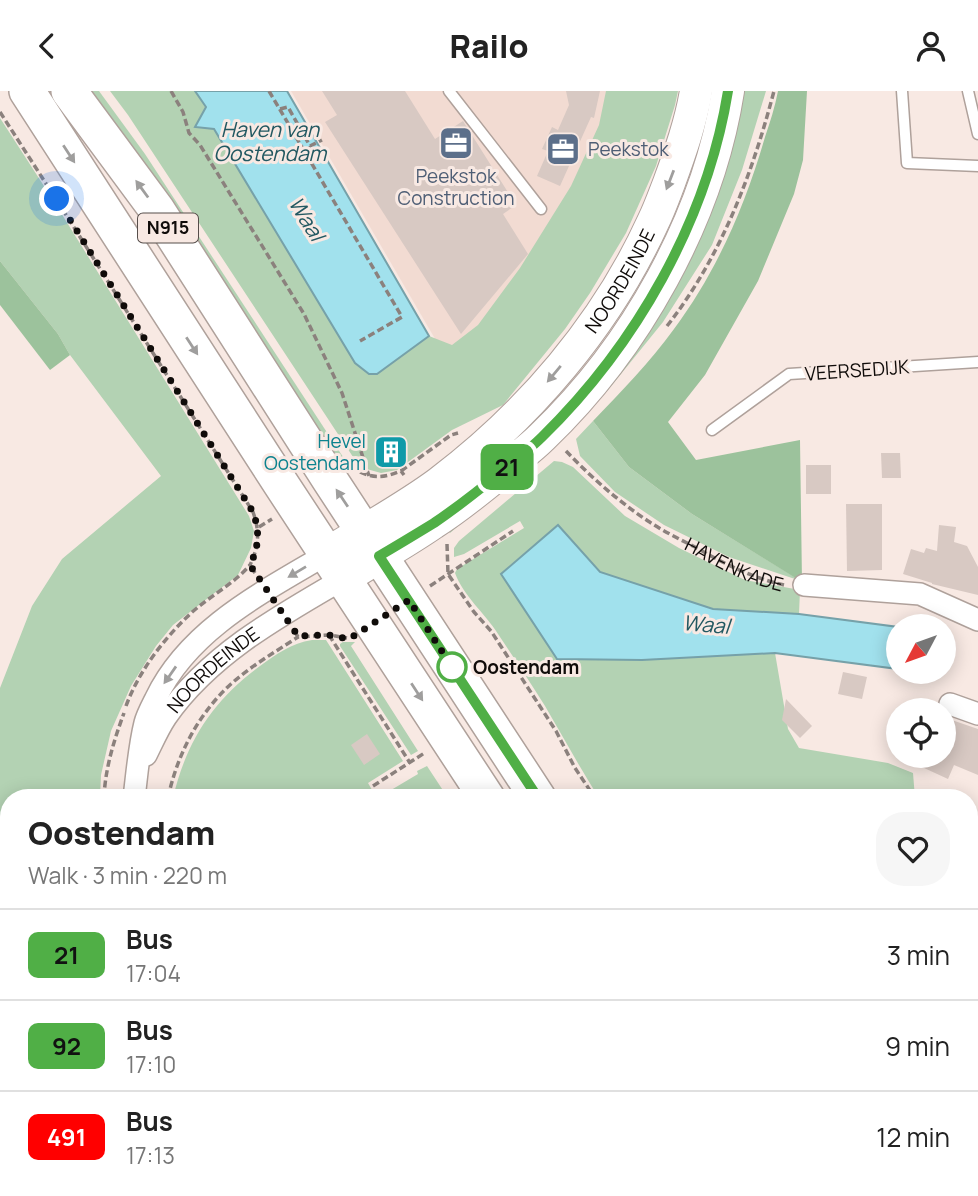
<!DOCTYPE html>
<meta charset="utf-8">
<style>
:root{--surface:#fff;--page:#f6f6f6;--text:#222;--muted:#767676;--line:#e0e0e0}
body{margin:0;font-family:Manrope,sans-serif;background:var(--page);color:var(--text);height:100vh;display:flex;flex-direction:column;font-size:26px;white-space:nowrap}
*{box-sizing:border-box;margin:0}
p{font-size:23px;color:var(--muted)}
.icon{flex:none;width:38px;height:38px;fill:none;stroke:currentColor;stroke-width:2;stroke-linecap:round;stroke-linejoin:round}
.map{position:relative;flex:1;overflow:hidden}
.details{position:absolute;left:0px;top:698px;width:978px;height:408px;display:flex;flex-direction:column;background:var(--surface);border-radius:28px 28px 0 0;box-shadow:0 4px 18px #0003}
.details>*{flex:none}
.badge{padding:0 14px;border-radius:10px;font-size:24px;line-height:46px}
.needle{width:46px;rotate:229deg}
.controls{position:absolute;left:886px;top:523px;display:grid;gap:14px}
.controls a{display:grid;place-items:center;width:70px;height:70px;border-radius:50%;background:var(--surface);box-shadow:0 4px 18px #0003;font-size:35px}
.you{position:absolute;width:35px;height:35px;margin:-18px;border:5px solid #fff;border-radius:50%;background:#1a73e8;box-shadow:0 0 0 10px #1a73e833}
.map>.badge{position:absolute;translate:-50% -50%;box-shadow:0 0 0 4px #fff}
.round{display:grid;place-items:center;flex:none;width:74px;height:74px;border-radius:28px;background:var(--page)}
.overview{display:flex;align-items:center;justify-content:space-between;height:119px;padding:0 28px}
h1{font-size:33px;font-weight:800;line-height:52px}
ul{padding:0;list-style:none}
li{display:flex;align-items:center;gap:21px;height:91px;padding:0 28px;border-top:2px solid var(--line)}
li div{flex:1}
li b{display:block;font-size:26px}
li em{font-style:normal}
li .badge{min-width:77px;font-weight:700;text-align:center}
header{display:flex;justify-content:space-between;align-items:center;height:91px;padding:0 28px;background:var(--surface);font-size:32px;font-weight:800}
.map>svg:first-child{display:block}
.built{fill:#f2dbd2}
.green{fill:#b3d2b3}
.forest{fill:#9cc29c}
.water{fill:#a1e1ed;stroke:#76a1a9;stroke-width:2}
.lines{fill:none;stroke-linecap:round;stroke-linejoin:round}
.stream{stroke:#76a1a9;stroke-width:6}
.building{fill:#d8c9c3}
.service-casing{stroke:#afa19b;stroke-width:13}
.minor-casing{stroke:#afa19b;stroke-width:24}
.secondary-casing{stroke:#afa19b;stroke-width:34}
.primary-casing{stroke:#afa19b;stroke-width:38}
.motorway-casing{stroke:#afa19b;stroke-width:41}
.path{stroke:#8b817d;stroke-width:3.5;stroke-dasharray:7 3.5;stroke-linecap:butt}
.service{stroke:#fff;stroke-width:10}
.minor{stroke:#fff;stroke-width:21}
.secondary{stroke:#fff;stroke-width:32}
.primary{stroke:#fff;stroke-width:35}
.motorway{stroke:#fff;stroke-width:38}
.oneway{fill:#9f9e9d}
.line-casing{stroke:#fff;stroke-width:16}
.line{stroke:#50af46;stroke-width:10}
.walk{stroke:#100c0a;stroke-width:7;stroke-dasharray:0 12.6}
.stop-dot{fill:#fff;stroke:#50af46;stroke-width:3.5}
.labels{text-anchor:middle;stroke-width:6;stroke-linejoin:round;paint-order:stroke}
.shield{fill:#f8e9e3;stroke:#564e4b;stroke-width:2}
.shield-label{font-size:18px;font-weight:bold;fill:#100c0a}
.service-label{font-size:19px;fill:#4e5e75;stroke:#f8e9e3;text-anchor:start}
.street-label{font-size:19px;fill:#100c0a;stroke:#f8e9e3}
.culture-label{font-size:19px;fill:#0d838f;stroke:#f8e9e3;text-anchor:end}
.stop-label{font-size:19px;font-weight:bold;fill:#100c0a;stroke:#f8e9e3;text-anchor:start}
.water-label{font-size:21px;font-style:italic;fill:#225861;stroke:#f8e9e3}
</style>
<header><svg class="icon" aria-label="back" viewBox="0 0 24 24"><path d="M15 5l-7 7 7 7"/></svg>Railo<svg class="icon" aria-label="person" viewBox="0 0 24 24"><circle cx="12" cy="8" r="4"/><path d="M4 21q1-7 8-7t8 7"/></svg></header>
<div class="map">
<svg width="978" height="1105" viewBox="0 0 978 1105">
<rect width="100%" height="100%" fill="#f8e9e3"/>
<polygon class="built" points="291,0 609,0 583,93 479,238 445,265"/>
<g class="green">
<polygon points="81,0 99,0 145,63 347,372 337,378"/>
<polygon points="110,0 195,0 206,16 214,38 355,272 369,283 377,283 429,245 452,254 478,234 520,177 571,95 599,34 606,0 678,0 675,14 656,75 626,142 590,202 565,238 503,314 452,339 397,379 381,382 363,377 357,372 128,24"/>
<polygon points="737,0 766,0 742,79 712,154 663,231 608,299 551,355 450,442 444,434 602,290"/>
<polygon points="0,27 53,109 249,425 254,440 251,457 238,484 173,534 156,555 131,595 111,640 101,684 100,707 9,707 9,892 0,892 0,597 32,515 62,468 161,385 70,264 58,243 0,170"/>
<polygon points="593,330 629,376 692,423 801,490 729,466 664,434 615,401 580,365 576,348"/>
<path d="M 554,370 L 562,371 L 573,376 L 625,425 L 679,457 L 745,489 L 800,499 L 799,523 L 713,518 L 600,481 L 558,434 L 642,569 L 775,562 L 788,638 L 799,657 L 888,672 L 913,682 L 915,707 L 599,707 C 580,677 563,646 545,615 C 530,591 514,567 498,543 C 485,522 464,506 455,482 L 457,478 L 524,437 L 520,430 L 464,463 L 454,466 L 454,457 L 459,450 Z"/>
<path d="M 312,549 L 326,549 L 403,670 L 368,692 L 375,704 L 379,703 L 381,705 L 418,683 L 417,680 L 427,675 L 448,707 L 173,707 C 186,651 213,609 260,575 C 277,563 291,552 312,549 Z"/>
<polygon points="343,551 355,551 351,555 418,660 411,664 340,555 340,553"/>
<polygon points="970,766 978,768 978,1105 865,1105 860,1097 970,1097"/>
<polygon points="0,919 9,919 9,1058 0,1049"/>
<polygon points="48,1097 361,1097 370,1105 56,1105"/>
<polygon points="461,1097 620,1097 625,1105 470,1105"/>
</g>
<g class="forest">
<path d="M 778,0 L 807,0 L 803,69 L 794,103 L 758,190 L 705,284 L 668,331 L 696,369 L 800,349 L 802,491 L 692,423 L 629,376 L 593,330 C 621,301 650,271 674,238 C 717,180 745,115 765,46 C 770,31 775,16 778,0 Z"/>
<polygon points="0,170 58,243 70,264 50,279 0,214"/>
<polygon points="620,1097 739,1097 745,1105 625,1105"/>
</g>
<g class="water">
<polygon points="195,0 287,0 429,245 377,283 369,283 355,272 214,38 195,36 206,16"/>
<polygon points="558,434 600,481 713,518 799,523 898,536 898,578 775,562 642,569 557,568 501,483"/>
</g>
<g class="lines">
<polyline class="stream" points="566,1097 572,1105"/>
</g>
<g class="building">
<polygon points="322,0 405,0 435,48 463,30 516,114 503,123 528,163 461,243 325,31 337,24"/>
<polygon points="566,0 600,0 594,27 591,26 560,95 537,85 548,60 542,58 552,36 558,39 569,14"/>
<polygon points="881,362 900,362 901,387 882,387"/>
<rect x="806" y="374" width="25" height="29"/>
<polygon points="846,413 882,413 882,479 847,480"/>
<polygon points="939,434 956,436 954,451 967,455 978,476 978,504 932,493 932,492 903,483 911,458 924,462 926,457 937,460"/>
<polygon points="843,581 867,586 862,608 838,603"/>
<polygon points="786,608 812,635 800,647 782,629"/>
<polygon points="943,626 978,638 978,684 954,674 948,688 898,665 943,665"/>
<polygon points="367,643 380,663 364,674 351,654"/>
</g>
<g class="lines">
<g class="service-casing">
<g id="service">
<polyline points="449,0 541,118"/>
<polyline points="902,0 907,72 978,75"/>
<polyline points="968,0 978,43"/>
<polyline points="712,339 789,283 978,271"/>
</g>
</g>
<g class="minor-casing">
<g id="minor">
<polyline points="804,494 920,503 978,529"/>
<polyline points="950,613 978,623"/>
<path id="s2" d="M 146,664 C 152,652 158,638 166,626 C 209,564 279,525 343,488"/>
<path d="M 134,707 C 137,683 139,656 145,632 C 147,624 152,615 156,607 C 189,538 263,501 327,463"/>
<polyline points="0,902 9,903"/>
<polyline points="418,1097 427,1105"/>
</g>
</g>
<g class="secondary-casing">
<g id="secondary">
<path id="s3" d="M 327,463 C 364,439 404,418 439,392 C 529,324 606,234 653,131 C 659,119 664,105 669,92 C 680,62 691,31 696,0"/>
<path d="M 343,488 C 373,469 404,452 433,432 C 460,415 485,394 509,374 C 520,365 532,356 542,346 C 635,257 708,128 728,0"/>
</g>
</g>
<g class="primary-casing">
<g id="primary">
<polyline points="27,0 281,393 487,707"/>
<polyline points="69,0 157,119 330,389 538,707"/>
<polyline points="752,1097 757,1105"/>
<polyline points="799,1097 805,1105"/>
</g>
</g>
<g class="motorway-casing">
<polyline id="motorway" points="0,1093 12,1105"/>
</g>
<g class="path">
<polyline points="171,0 183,21 189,42 200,54 304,223 342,302 369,385"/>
<polyline points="269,0 402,226 360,250"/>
<polyline points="280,18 288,16 310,55 322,49"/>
<path d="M 0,21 L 70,130 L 253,421 C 260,441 259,455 250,474 L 255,482"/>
<path d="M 667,235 C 721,166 752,84 774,0"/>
<path id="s1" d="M 566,360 C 591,386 618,410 648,430 C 663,440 679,448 695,456 C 723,472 752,487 784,494"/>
<polyline points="401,380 451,344 458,342"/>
<path d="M 360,381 C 375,388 386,386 401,380 L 404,384"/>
<polyline points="259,436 272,428"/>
<polyline points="447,453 448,483 474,521 491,540 556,640 575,677 595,707"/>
<polyline points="430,495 513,440"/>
<polyline points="295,541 298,546 329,544 347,547"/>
<polyline points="329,544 410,672"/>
<path d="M 126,615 C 138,582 162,550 187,526 C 207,506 232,495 250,474"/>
<polyline points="373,695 426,661"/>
<path d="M 104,707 C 105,678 114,649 124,622"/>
<path d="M 168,707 C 177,664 198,623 231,593 C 251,575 275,561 298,546"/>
<polyline points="377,1097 386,1105"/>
<polyline points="456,1097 465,1105"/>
<polyline points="855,1097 860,1105"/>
</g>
<use href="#service" class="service"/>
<use href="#minor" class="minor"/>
<use href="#secondary" class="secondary"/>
<use href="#primary" class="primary"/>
<use href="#motorway" class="motorway"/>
</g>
<defs><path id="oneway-solid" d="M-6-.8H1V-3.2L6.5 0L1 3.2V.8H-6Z" transform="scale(1.75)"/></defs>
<g class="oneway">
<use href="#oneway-solid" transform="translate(69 63) rotate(57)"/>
<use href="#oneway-solid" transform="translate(670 89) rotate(111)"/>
<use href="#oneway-solid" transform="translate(142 98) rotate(-126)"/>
<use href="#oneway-solid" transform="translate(192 255) rotate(57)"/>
<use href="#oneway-solid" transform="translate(554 283) rotate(130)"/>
<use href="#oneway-solid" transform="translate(342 407) rotate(-124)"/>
<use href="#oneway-solid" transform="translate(297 481) rotate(149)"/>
<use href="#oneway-solid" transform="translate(170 584) rotate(125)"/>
<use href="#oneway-solid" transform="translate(417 601) rotate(57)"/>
</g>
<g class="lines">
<g class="line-casing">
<path id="line" d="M 538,707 L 379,465 C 398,454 416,443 434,432 C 459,415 483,396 506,377 C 518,367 531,357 542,346 C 636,254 707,130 728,0"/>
</g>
<use href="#line" class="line"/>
<path class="walk" d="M 57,108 L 253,421 C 260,441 259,455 250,474 L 298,545 L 329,544 L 349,548 L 409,509 L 452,576"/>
</g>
<defs>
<g id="office-square" transform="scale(1.75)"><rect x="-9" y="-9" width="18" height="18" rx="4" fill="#5c6f8a" stroke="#f8e9e3"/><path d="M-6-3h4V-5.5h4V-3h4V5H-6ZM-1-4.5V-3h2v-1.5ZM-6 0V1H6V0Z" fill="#fff"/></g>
<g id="building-square" transform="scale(1.75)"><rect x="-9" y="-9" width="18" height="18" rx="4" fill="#0f9aa8" stroke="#f8e9e3"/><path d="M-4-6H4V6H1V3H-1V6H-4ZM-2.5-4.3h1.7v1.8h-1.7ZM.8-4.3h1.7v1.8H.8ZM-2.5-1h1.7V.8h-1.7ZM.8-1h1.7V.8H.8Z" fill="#fff"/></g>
</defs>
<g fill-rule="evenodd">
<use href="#office-square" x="456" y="52"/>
<use href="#office-square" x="563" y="58"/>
<use href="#building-square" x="391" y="361"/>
</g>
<circle class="stop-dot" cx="452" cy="576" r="14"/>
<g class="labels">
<rect class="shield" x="138" y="122.5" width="60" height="29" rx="5"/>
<g class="shield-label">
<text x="168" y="143">N915</text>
</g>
<g class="service-label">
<text x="588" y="65">Peekstok</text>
<text x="456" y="92" text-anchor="middle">Peekstok<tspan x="456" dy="22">Construction</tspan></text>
</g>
<g class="street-label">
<text dy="7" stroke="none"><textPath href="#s3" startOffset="406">NOORDEINDE</textPath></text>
<text transform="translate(857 279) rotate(-4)" y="7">VEERSEDIJK</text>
<text dy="7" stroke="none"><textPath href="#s1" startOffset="205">HAVENKADE</textPath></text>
<text dy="7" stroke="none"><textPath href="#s2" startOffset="110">NOORDEINDE</textPath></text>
</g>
<g class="culture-label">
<text x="366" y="357">Hevel<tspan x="366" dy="22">Oostendam</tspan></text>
</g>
<g class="stop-label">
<text x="473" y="583">Oostendam</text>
</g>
<g class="water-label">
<text x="270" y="46">Haven van<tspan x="270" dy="24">Oostendam</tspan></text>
<text transform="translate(306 128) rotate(58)" y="7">Waal</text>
<text transform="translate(706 534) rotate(5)" y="7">Waal</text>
</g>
</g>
</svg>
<div class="controls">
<a><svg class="needle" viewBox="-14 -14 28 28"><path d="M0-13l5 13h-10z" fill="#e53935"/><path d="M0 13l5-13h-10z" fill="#767676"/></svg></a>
<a><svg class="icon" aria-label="locate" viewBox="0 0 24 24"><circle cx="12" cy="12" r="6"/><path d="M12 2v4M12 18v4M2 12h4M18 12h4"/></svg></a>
</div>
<div class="you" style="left:57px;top:108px"></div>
<b class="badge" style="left:507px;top:376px;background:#50af46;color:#111">21</b>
<section class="details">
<div class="overview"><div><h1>Oostendam</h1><p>Walk · 3 min · 220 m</p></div><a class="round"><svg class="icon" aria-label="heart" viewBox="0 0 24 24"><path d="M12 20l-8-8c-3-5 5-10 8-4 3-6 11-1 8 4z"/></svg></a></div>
<ul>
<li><span class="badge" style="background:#50af46;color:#111">21</span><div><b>Bus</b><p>17:04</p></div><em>3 min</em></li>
<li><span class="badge" style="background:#50af46;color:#111">92</span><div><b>Bus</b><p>17:10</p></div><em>9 min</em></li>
<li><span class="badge" style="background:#f00;color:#fff">491</span><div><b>Bus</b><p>17:13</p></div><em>12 min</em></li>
</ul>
</section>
</div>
